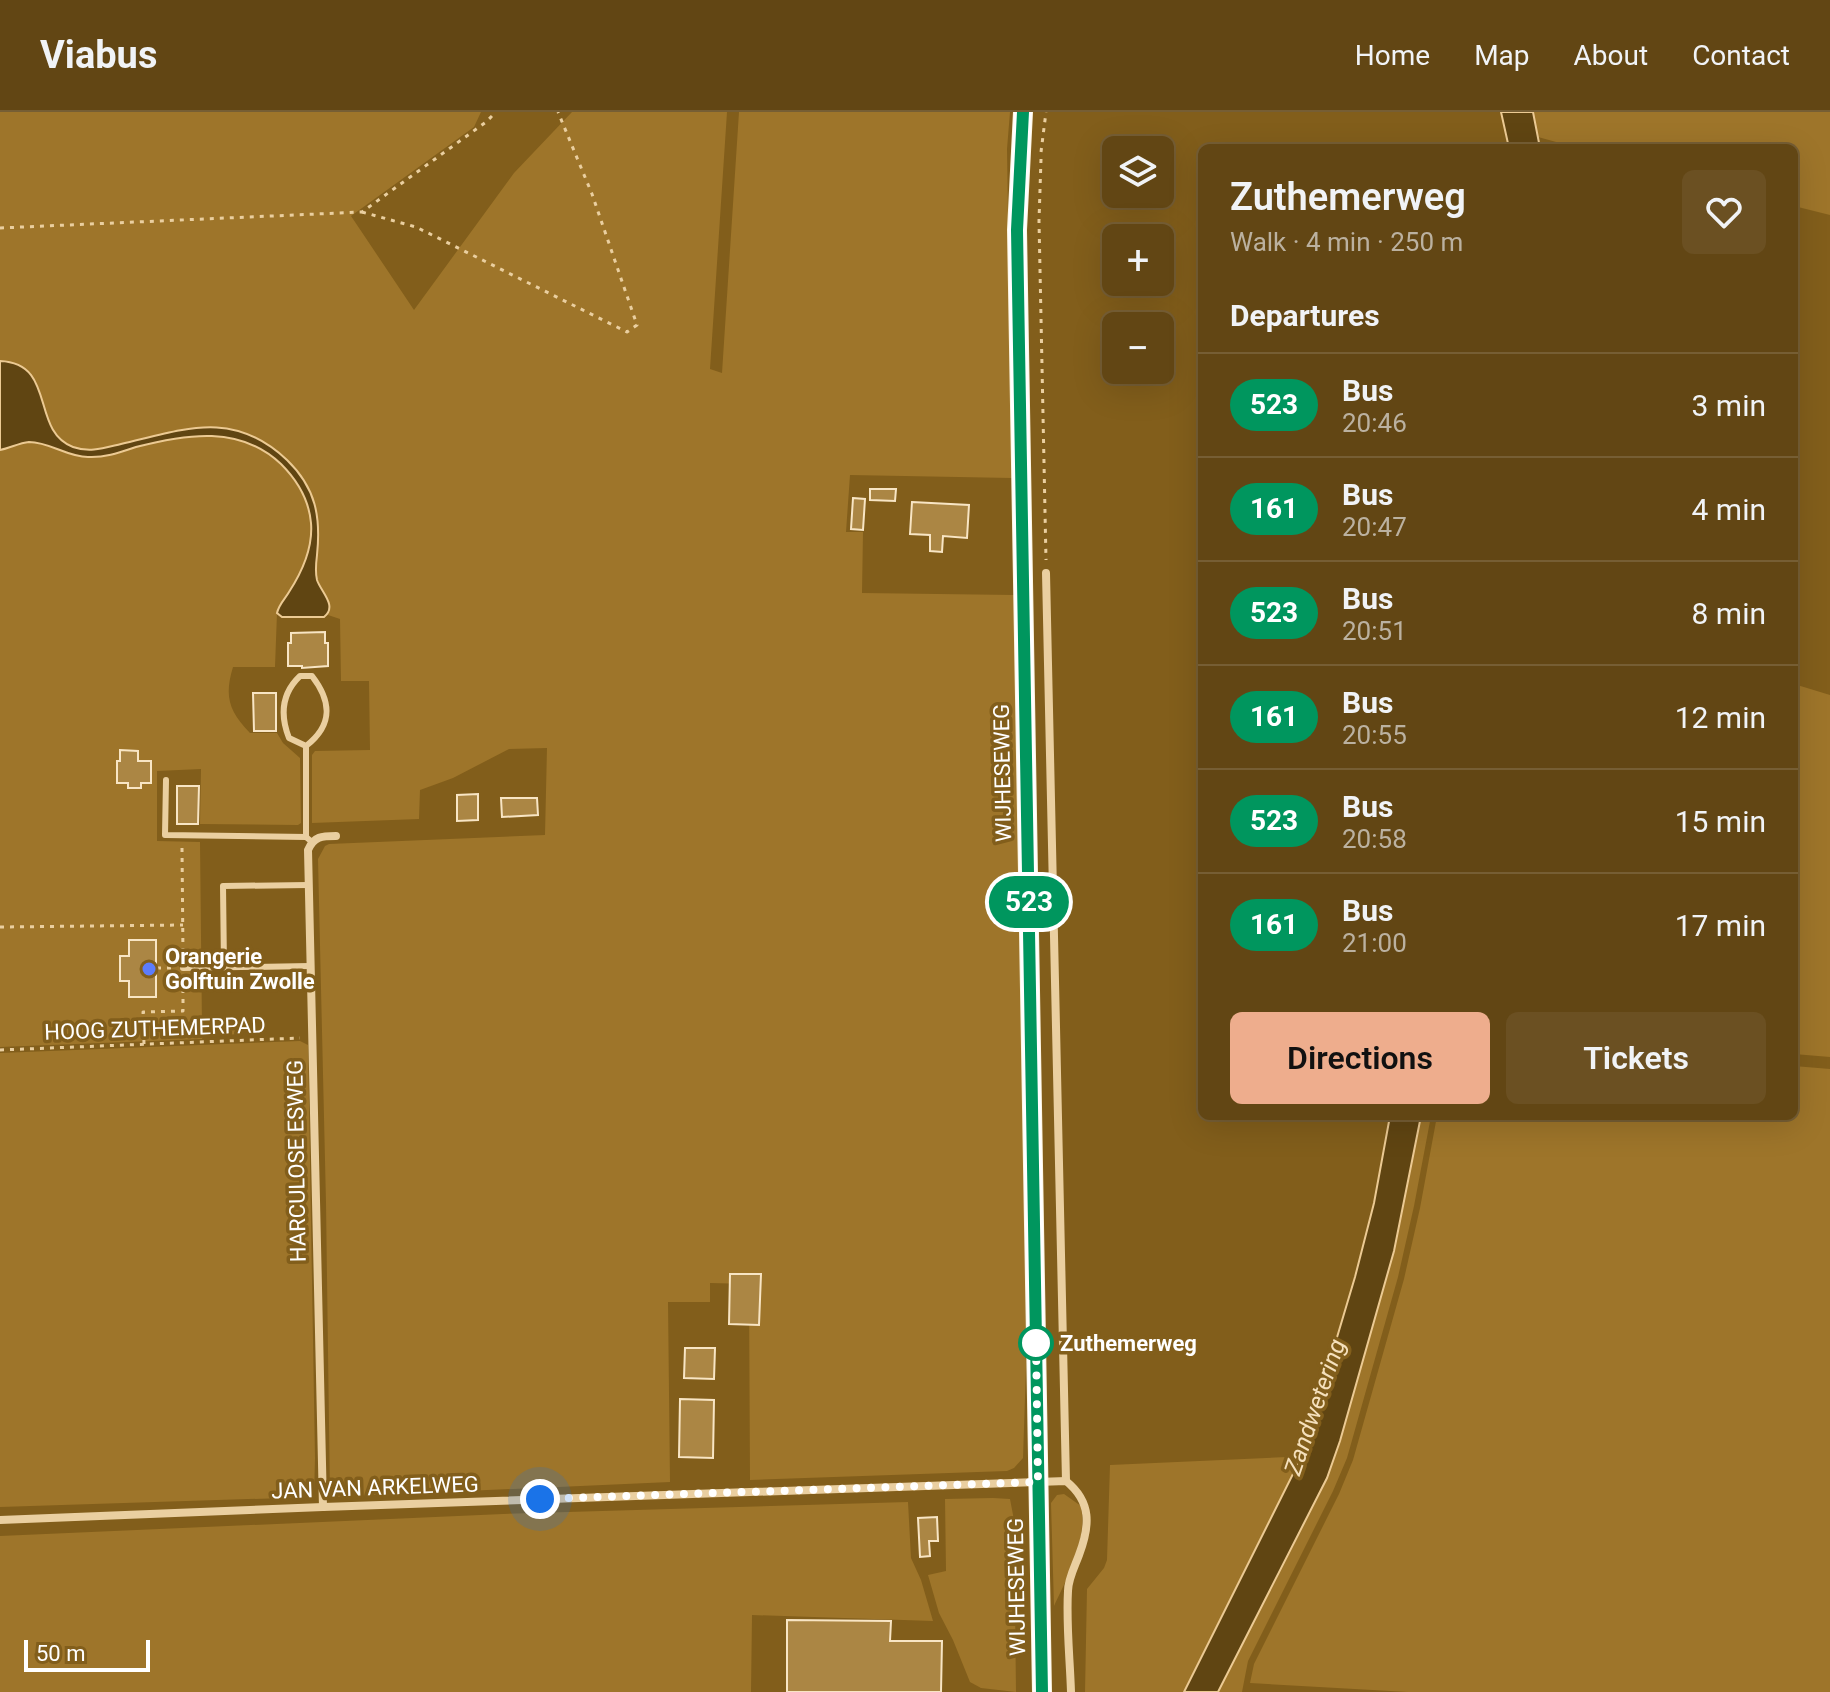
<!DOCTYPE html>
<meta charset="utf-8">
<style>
:root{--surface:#624614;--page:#6b5022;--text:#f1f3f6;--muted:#bbb1a0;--line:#765e34;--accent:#eead8d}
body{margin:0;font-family:Roboto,sans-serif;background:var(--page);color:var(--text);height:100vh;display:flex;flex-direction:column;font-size:30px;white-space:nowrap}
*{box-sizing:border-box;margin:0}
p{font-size:26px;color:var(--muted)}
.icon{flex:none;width:44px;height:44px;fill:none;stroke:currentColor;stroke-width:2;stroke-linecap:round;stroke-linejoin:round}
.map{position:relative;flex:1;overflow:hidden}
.side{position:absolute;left:1198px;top:32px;width:600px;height:976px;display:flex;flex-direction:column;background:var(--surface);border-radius:12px;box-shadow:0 8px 32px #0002,0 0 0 2px var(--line)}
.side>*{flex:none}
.badge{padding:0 16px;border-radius:26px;font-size:28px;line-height:52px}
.tools{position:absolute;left:1102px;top:24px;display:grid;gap:16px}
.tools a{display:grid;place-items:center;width:72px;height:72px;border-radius:12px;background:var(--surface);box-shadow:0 8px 32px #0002,0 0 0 2px var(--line);font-size:40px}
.scale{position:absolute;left:24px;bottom:20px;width:126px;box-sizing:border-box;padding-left:8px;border:4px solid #fff;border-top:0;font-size:22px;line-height:28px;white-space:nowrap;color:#fff;-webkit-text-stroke:6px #825e1b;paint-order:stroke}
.you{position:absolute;width:40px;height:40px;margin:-20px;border:6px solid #fff;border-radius:50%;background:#1a73e8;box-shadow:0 0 0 12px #1a73e833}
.map>.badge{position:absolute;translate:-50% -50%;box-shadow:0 0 0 4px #fff}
h2{padding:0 32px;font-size:30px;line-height:72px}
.round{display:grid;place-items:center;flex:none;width:84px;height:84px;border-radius:12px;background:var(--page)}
.overview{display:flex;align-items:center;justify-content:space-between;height:136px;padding:0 32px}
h1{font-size:38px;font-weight:600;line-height:60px}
.button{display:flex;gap:16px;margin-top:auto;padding:16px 32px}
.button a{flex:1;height:92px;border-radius:12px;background:var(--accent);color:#111;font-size:32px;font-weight:600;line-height:92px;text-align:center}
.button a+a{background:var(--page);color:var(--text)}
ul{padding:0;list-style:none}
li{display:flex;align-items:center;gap:24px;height:104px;padding:0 32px;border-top:2px solid var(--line)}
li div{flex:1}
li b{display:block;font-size:30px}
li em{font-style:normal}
li .badge{min-width:88px;font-weight:700;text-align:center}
header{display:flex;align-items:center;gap:48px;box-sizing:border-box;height:112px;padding:0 40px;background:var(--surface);border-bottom:2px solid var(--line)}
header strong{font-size:38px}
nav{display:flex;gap:44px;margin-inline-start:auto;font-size:28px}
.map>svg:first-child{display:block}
.green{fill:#9e752a}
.water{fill:#604512;stroke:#ecca93;stroke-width:2}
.building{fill:#ab8644;stroke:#f8e5c4;stroke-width:2}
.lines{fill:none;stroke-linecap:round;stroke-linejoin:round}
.path{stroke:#eacfa0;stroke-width:3;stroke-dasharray:4 6;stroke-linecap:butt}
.service{stroke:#eacfa0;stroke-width:6}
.minor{stroke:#eacfa0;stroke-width:8}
.primary{stroke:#fef6e3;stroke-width:20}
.line-casing{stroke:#fff;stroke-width:18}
.line{stroke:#00965e;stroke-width:12}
.walk{stroke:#fff;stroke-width:8;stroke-dasharray:0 14.4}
.poi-dot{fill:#5c7cfb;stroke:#825e1b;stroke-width:3}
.stop-dot{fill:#fff;stroke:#00965e;stroke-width:4}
.labels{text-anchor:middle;stroke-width:7;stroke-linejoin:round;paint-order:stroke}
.street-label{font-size:22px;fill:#fff;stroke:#825e1b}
.poi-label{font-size:22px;font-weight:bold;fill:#fff;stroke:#825e1b;text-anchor:start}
.stop-label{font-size:22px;font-weight:bold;fill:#fff;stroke:#825e1b;text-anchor:start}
.water-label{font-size:24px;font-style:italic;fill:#f5e0bc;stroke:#825e1b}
</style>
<header>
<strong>Viabus</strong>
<nav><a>Home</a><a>Map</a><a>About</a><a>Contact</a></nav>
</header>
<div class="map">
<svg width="1830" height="1580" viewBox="0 0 1830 1580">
<rect width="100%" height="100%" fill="#825e1b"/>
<g class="green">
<path d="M 0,0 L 481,0 L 474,15 L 351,104 L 414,198 L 514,61 L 572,0 L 727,0 L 710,257 L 722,261 L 739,0 L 1010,0 L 1007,37 L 1012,366 L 850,363 L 846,420 L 863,420 L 862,481 L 1014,483 L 1020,772 L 1026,1255 L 1023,1346 L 1014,1356 L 1007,1359 L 750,1368 L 749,1172 L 710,1171 L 710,1190 L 668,1190 L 670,1370 L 330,1385 L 326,1091 L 318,747 L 325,734 L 329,732 L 545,723 L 547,636 L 509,637 L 453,666 L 420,678 L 419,707 L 312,711 L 312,643 L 315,639 L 370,638 L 369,569 L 341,569 L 340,507 L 328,503 C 332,489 324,484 319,472 C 315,462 316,449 317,438 L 308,438 L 300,462 L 277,501 L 275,555 L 233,555 C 224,585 229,599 250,621 L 277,621 L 283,631 L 300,646 L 301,711 L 298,713 L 200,712 L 201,657 L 157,659 L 157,729 L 200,730 L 202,916 L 237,916 L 240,922 L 203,924 L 202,927 L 0,935 Z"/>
<polygon points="1533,0 1830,0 1830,103 1794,94 1794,36 1578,36 1538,25"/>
<polygon points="1794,572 1830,583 1830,945 1794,942"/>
<polygon points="300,929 308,933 315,1346 314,1385 0,1395 0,941"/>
<polygon points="1794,954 1830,957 1830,1580 1408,1580 1250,1571 1254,1552 1339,1382 1353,1348 1404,1167 1420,1096 1437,1004 1794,1004"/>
<polygon points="1421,1004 1431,1004 1414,1094 1398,1165 1347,1346 1333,1379 1248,1549 1242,1580 1218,1580 1327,1365 1340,1329 1394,1139"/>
<polygon points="1287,1345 1301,1346 1184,1580 1085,1580 1087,1477 1104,1456 1107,1448 1110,1353"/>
<path d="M 1064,1382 L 1081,1394 C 1087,1430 1069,1462 1054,1494 L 1051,1391 L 1057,1383 Z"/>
<polygon points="993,1386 1010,1387 1014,1408 1016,1580 981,1576 970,1570 953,1528 939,1501 928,1463 946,1459 945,1387"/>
<polygon points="908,1390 911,1446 921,1468 933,1509 752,1503 751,1580 0,1580 0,1424 503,1402"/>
</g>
<g class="water">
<polygon points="1501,0 1533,0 1540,36 1509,36"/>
<path d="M 0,249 C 57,251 30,319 73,335 C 90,341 104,336 121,332 C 185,317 233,297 287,348 C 316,376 321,405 317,443 C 316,451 315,460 317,468 C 321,480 338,494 324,505 L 282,505 L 277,501 C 279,492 285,487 289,480 C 302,460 313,435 311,411 C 309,388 297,368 281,352 C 240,313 186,322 136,335 C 121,340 105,346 88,345 C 67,345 50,330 29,330 C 19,331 10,336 0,338 Z"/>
<polygon points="1390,1004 1421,1004 1394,1139 1340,1329 1327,1366 1218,1580 1184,1580 1301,1346 1355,1165 1374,1091"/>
</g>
<g class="building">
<polygon points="870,377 896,377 895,389 870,388"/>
<polygon points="853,386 865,387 863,418 851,417"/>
<polygon points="912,390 969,393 967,426 943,424 942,440 930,439 930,423 910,422"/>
<polygon points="325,520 325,531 328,531 328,554 302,556 302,554 288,554 288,531 291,531 291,521"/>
<polygon points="253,581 276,581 276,619 254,619"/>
<polygon points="120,638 138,639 138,649 151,649 151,671 141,671 141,676 128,676 128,671 117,671 117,649 120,649"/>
<polygon points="177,674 199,674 198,712 177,712"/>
<polygon points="478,682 478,708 457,709 457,683"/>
<polygon points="501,686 537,686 538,703 502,705"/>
<polygon points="129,828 156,828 156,885 129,885 129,869 120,869 120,844 129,844"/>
<polygon points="730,1162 761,1162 759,1213 729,1212"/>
<polygon points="685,1236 715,1236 714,1267 684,1266"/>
<polygon points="680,1287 714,1288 713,1346 679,1345"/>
<polygon points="937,1405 938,1429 929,1429 930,1444 920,1445 918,1406"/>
<polygon points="787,1508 891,1509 890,1529 942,1529 941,1580 787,1580"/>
</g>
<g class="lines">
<g class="path">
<polyline points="1041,40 1046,0"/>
<polyline points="1041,47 1039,109 1046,448"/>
<polyline points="362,100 416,115 627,220 637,213 592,82 558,0"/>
<polyline points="0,116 362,100 486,10 496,0"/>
<polyline points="182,736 183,844"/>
<polyline points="0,815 183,813"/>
<polyline points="157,856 171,856"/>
<polyline points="144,932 143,900 183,899 183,868"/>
<polyline points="0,938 300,926"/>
<polyline points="1020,1460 1019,1516 1024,1515"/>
</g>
<g class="service">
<path d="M 306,634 L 289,626 C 280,603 281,582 300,564 L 312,564 C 332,590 333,613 306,634 L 306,725 L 312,730"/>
<polyline points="166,668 165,723 306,725"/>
<polyline points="224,855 223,774 308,773"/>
<polyline points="183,856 310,854"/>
</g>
<g class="minor">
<polyline points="1046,461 1066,1369"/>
<path d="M 323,1395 L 308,738 C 314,724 322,724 336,724"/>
<path d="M 0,1408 L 323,1395 L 1066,1369 C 1092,1390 1090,1414 1079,1443 C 1075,1454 1068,1467 1068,1479 C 1066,1512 1070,1547 1071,1580"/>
</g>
<polyline class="primary" points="1023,0 1017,118 1042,1580"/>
</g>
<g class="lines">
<g class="line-casing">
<polyline id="line" points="1023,0 1017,118 1042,1580"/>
</g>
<use href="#line" class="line"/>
<polyline class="walk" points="540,1387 1038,1370 1036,1231"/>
</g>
<circle class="poi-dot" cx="149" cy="857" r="8"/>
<circle class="stop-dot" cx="1036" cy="1231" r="16"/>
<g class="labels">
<g class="street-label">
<text transform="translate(1002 661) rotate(-91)" y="8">WIJHESEWEG</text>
<text transform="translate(155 916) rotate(-2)" y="8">HOOG ZUTHEMERPAD</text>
<text transform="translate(296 1049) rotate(-91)" y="8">HARCULOSE ESWEG</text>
<text transform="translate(375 1375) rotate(-2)" y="8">JAN VAN ARKELWEG</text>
<text transform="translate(1016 1475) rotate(-91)" y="8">WIJHESEWEG</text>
</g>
<g class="poi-label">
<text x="165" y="852">Orangerie<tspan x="165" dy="25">Golftuin Zwolle</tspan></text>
</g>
<g class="stop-label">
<text x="1060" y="1239">Zuthemerweg</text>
</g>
<g class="water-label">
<text transform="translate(1315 1295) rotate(-71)" y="8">Zandwetering</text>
</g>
</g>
</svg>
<div class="tools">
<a><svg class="icon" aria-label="layers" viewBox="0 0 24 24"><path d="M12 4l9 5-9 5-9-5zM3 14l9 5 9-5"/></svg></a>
<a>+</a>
<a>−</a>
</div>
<div class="scale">50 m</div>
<div class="you" style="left:540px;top:1387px"></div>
<b class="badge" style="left:1029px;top:790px;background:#00965e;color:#fff">523</b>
<section class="side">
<div class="overview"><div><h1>Zuthemerweg</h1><p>Walk · 4 min · 250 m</p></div><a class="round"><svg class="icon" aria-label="heart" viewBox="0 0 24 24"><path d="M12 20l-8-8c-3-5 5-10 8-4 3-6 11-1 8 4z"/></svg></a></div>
<h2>Departures</h2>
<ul>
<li><span class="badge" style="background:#00965e;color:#fff">523</span><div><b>Bus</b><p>20:46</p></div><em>3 min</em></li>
<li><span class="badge" style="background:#00965e;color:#fff">161</span><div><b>Bus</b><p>20:47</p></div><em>4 min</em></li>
<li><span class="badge" style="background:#00965e;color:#fff">523</span><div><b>Bus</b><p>20:51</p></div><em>8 min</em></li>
<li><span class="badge" style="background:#00965e;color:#fff">161</span><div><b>Bus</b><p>20:55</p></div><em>12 min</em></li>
<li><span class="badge" style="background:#00965e;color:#fff">523</span><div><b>Bus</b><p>20:58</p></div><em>15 min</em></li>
<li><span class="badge" style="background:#00965e;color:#fff">161</span><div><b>Bus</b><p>21:00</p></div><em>17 min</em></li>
</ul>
<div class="button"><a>Directions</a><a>Tickets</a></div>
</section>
</div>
